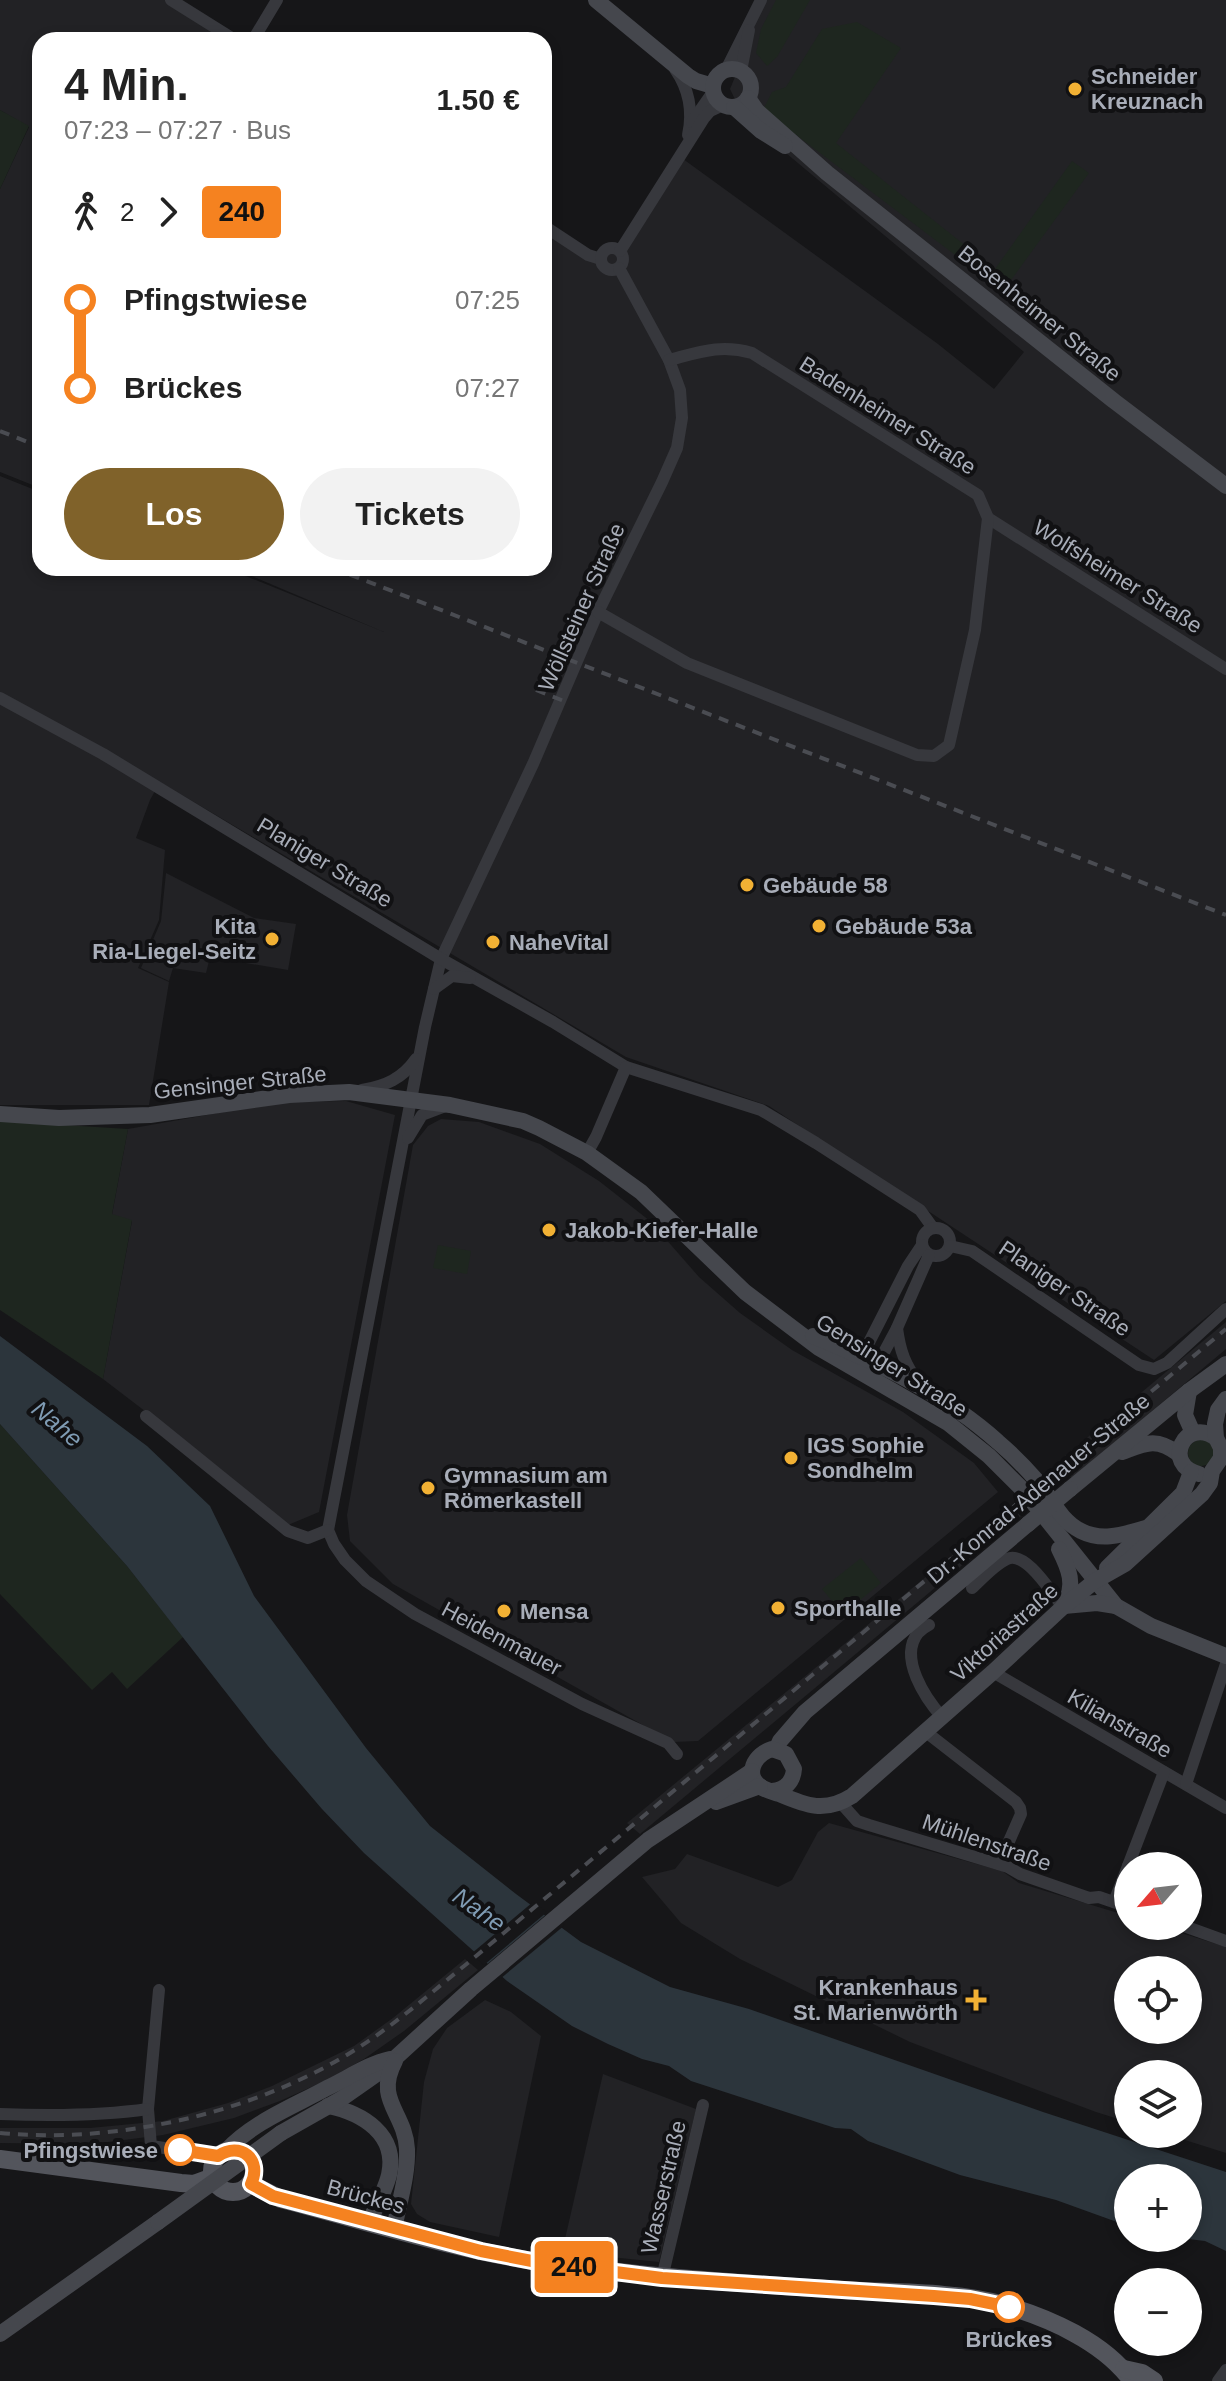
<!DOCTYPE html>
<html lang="de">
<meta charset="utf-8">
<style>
:root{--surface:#fff;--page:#f2f2f2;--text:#222;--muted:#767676;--accent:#80622a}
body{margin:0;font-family:Arial,sans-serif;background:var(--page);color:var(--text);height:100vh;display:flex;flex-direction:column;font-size:30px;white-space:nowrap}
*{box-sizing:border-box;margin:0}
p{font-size:26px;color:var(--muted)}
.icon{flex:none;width:44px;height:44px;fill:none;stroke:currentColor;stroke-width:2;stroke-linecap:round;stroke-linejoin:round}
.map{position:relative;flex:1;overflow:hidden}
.drawer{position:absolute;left:32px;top:32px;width:520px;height:544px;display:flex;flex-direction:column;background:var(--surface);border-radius:24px;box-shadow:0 4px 12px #0003}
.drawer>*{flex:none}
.badge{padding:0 16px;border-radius:6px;font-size:28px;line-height:52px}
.needle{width:52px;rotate:242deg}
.controls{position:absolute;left:1114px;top:1852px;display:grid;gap:16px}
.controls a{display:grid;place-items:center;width:88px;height:88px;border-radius:50%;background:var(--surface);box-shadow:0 4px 12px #0003;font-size:40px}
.map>.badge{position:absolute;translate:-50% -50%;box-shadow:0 0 0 4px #fff}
.legs{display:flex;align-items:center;gap:12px;height:88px;padding:0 32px;font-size:26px}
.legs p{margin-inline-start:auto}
.headline{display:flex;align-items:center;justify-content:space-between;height:136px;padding:0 32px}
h1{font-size:44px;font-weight:600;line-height:60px}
.action{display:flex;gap:16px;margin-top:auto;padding:16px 32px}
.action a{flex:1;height:92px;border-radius:48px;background:var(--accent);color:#fff;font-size:32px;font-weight:600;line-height:92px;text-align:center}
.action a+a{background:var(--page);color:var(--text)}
ul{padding:0 32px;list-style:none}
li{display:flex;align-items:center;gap:28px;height:88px;font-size:30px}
li i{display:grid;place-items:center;width:12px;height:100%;margin:0 10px;background:currentColor}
li i::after{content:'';width:20px;height:20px;margin:-10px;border:6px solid;border-radius:50%;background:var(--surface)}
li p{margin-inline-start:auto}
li:first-child i{background:linear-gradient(#0000 50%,currentColor 0)}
li:last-child i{background:linear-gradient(currentColor 50%,#0000 0)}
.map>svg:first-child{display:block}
.built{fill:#222225;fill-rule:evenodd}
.green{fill:#1e261f}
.water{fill:#2c353c}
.pier{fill:#161618}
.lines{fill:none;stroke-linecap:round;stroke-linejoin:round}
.street{stroke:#37383d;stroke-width:12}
.secondary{stroke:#45474d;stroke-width:16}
.primary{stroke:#53555c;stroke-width:18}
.rail{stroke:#4a4c52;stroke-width:4;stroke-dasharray:10 8;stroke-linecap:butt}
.secondary-bridge{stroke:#45474d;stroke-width:16}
.line-1-casing{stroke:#fff;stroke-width:18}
.line-1{stroke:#f58220;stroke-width:12}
.poi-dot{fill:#f2b134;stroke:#111113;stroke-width:3}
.stop-1-dot{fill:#fff;stroke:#f58220;stroke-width:4}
.labels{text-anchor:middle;stroke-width:8;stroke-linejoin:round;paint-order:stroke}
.poi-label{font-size:22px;font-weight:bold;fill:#a8adb8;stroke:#111113;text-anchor:start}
.street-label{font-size:22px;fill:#a8adb8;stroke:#111113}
.stop-label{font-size:22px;font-weight:bold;fill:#a8adb8;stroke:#111113;text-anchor:end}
.water-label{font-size:24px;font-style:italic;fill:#7f9bb3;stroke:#111113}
</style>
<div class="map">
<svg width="1226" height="2381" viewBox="0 0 1226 2381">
<rect width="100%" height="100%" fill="#161618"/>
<g class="built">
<polygon points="0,0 171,0 235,40 40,40 40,488 0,472 0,189 29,127 0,110"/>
<polygon points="762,0 1226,0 1226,1301 1154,1360 769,1106 626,1057 160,782 150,800 136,838 165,850 159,920 138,968 169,982 149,1105 0,1105 0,476 40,492 40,568 226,568 384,632 233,568 544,568 544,226 601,259 605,251 616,249 679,156 938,344 994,389 1024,352 744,118 730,89 749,43"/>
<polygon points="166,873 254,918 296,924 288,970 210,957 206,973 173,968 169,981 141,968 161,921"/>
<polygon points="346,1101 395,1115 319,1512 288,1525 222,1470 103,1379 132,1221 112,1215 128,1129 280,1102"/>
<polygon points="441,1119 479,1122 540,1144 599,1181 650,1221 699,1277 740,1313 792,1350 903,1412 974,1463 998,1492 698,1741 673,1742 393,1584 350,1541 347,1515 413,1145 428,1126"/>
<polygon points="1226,1322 1226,1349 1072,1478 1058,1462"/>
<polygon points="1012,1506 1021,1516 640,1834 627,1823"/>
<path d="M 829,1823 L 1002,1871 L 1019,1883 L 1128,1916 L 1128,1926 L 1159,1926 L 1226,1947 L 1226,2153 L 1166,2134 L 1188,2134 L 1188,2074 L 1128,2074 L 1128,2122 L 1096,2112 L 910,2042 L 740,1959 L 681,1923 L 642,1877 L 675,1869 L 687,1854 L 778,1887 L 792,1880 L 818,1832 ZM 1128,1970 L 1188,1970 L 1188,2030 L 1128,2030 Z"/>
<polygon points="465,1959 478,1970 404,2031 364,2059 325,2081 280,2101 234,2118 163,2135 92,2144 0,2143 0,2128 90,2128 163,2121 228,2103 272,2086 354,2046 393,2018"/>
<polygon points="485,2000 511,2012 541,2036 499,2237 430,2222 417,2214 411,2204 424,2082 433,2049 447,2028"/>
<polygon points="603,2074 696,2109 659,2262 562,2252"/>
</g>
<g class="green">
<polygon points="776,0 810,0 777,57 767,66 756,53 761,29"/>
<polygon points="857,22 901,48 836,143 995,269 1072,161 1089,173 1003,291 763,110 772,92 786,87 822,29"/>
<polygon points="0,110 29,126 0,189"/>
<polygon points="0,1121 128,1129 112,1214 132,1220 103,1379 0,1310"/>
<polygon points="438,1245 471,1251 467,1274 433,1268"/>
<polygon points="0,1424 127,1566 183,1637 127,1689 112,1672 92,1690 0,1594"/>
<circle cx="1201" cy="1453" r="13"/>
<polygon points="861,1558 881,1583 843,1614 822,1589"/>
</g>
<polygon class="water" points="0,1336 147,1446 210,1506 254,1596 366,1748 430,1826 516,1894 581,1942 670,1987 749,2009 1043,2112 1226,2172 1226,2251 1205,2241 1180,2238 1188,2238 1188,2178 1128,2178 1128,2226 1056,2200 960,2175 868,2141 851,2129 835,2128 691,2081 669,2066 642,2059 608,2044 572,2026 507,1981 364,1853 322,1809 268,1746 127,1566 0,1424"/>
<g class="pier">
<polygon points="533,1902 547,1912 484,1965 471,1954"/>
<polygon points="548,1913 565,1925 500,1979 485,1966"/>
</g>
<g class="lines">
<g class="street">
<polyline points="171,0 235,40"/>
<polyline points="253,40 277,0"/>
<path d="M 675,69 C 689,89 693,112 688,135"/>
<polyline points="726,70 761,0"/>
<polyline points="741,71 749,30"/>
<polyline points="692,122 713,92"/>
<polyline points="544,226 588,255 601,259"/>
<circle cx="612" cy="259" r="11"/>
<polyline points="620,251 704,118 710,111 723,105"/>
<polyline points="619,268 669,360 680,390 682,418 677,448 662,482 598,612 533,764 441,959 425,1027 328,1530 334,1544 345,1560 366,1581 415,1614 582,1704 668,1743 677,1754"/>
<polyline points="988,518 1226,669"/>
<path d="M 598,612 L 687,663 L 917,755 L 934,756 L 949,745 L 975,630 L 988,518 L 978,495 L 752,353 C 721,344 700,352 669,360"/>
<polyline points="0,698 103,754 441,959 553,1022 626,1067 761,1110 816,1143 920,1210 933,1228"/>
<polyline points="434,989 452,976 470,978"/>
<path d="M 362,1090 C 385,1086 402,1079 416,1059"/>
<polyline points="408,1138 422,1115 443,1107"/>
<polyline points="587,1153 596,1137 626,1067"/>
<circle cx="936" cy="1242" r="14"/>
<polyline points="950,1246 972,1251 1139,1365 1154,1369 1167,1363 1226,1309"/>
<path d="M 897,1328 C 900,1351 905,1365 919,1383"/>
<polyline points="859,1362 908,1266 922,1245"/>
<polyline points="874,1371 897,1328 929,1255"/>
<polyline points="146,1416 288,1531 308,1538 328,1530"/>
<path d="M 972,1588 C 982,1579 994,1565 1007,1559 C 1026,1550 1052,1594 1063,1607"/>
<path d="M 929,1625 C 925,1627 921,1630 918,1633 C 898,1658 926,1699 942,1717"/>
<polyline points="993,1672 1226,1808"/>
<polyline points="926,1732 1016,1802 1020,1808 1021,1814 999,1864"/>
<polyline points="1186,1784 1226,1664"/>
<polyline points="841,1803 857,1821 869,1825 1008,1867 1020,1874 1089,1898 1099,1897 1128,1907"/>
<polyline points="1128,1866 1164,1772"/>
<polyline points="1114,1902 1128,1866"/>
<polyline points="1184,1926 1226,1941"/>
<polyline points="159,1990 148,2109 151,2146 218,2156"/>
<path d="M 0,2114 C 50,2116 99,2116 148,2109"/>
<polyline points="662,2278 703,2105"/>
<polyline points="1218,2381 1226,2370"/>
</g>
<g class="secondary">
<polyline points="596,0 688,76 696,81 713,86"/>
<circle cx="732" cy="88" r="19"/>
<polyline points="748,98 757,111 827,173 1114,401 1226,486"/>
<polyline points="734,107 761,131 785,146"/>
<polyline points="0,1114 59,1118 150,1115 289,1095 349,1092 450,1105 523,1121 539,1128 587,1153 641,1192 745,1292 819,1348 948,1423 989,1456 1024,1491 1116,1606 1151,1626 1226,1656"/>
<path d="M 813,1336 C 877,1362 946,1395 998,1442 C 1012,1454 1025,1467 1037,1481 C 1052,1498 1059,1520 1081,1531 C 1103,1542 1124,1534 1146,1528"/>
<polyline points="1189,1391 1185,1415 1193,1433"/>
<path d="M 1122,1452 C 1146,1443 1156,1437 1179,1454"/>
<path d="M 1199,1474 C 1162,1465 1184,1416 1216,1438"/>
<polyline points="1070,1489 1189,1391 1226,1364"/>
<path d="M 1059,1549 C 1069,1569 1076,1585 1064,1605"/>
<polyline points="1107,1568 1183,1493 1191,1472"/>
<polyline points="1064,1606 1097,1603 1116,1606"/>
<polyline points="776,1750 780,1741 805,1712 1028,1524"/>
<path d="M 772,1791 C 785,1790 793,1782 794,1769 L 786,1754 L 772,1749 C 755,1754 743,1775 761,1787 C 767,1791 774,1792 779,1794 C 807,1806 825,1813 852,1796 L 993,1672 L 1063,1607 L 1095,1581 L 1125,1564 L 1202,1494 L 1210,1483 L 1212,1471 L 1221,1458 L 1221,1448 L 1216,1438 L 1215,1424 L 1218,1410 L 1226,1399"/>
<polyline points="716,1802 760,1786"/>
<path d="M 328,2106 C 362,2113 398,2134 389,2175 C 385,2191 376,2207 369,2222"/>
<polyline points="281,2133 341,2099 381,2071 471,1989 648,1840 752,1771"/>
<path d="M 226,2151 C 253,2122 292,2107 327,2088 C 348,2078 368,2064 390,2059"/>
<path d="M 394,2229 C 399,2203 408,2175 407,2149 C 405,2112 374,2100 395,2061"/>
<polyline points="0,2334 158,2222"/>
</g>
<g class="primary">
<circle cx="233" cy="2171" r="21"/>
<polyline points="0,2159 181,2183 194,2184 213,2177"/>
<path d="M 251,2184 L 281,2199 C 366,2221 453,2249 540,2262 C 640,2277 740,2283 841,2290 C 893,2293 954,2291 1004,2305 C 1049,2318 1104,2342 1132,2381"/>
<polyline points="1124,2369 1142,2373 1154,2381"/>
</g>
<g class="rail">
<polyline points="0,431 40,447"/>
<polyline points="333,568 1226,915"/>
<polyline points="536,690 569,703"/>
<path d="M 0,2133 C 119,2144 256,2113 358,2048 C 397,2023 432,1992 469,1962 L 1226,1329"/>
</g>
<g class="secondary-bridge">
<polyline points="1028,1524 1070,1489"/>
<polyline points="158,2222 281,2133"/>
</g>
</g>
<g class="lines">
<g class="line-1-casing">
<path id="line-1" d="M 180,2150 L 218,2156 C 240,2141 263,2159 251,2184 L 273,2196 L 481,2251 L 537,2262 L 662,2278 L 934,2296 L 970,2299 L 1009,2307"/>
</g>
<use href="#line-1" class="line-1"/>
</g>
<g class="poi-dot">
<circle cx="1075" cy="89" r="8"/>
<circle cx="747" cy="885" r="8"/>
<circle cx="819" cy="926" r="8"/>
<circle cx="272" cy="939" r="8"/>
<circle cx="493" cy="942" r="8"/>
<circle cx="549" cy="1230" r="8"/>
<circle cx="791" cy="1458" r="8"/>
<circle cx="428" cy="1488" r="8"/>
<circle cx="778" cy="1608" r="8"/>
<circle cx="504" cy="1611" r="8"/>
<path d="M972 1988h8v8h8v8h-8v8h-8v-8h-8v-8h8z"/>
</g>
<g class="stop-1-dot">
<circle cx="180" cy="2150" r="14"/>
<circle cx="1009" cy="2307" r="14"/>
</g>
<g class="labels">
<g class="poi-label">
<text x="1091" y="84">Schneider<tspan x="1091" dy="25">Kreuznach</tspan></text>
<text x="763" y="893">Gebäude 58</text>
<text x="256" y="934" text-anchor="end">Kita<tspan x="256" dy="25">Ria-Liegel-Seitz</tspan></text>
<text x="835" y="934">Gebäude 53a</text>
<text x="509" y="950">NaheVital</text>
<text x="565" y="1238">Jakob-Kiefer-Halle</text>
<text x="807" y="1453">IGS Sophie<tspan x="807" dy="25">Sondhelm</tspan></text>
<text x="444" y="1483">Gymnasium am<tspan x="444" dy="25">Römerkastell</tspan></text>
<text x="794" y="1616">Sporthalle</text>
<text x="520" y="1619">Mensa</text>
<text x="958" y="1995" text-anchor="end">Krankenhaus<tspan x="958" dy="25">St. Marienwörth</tspan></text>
</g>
<g class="street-label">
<text transform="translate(1040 313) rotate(39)" y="8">Bosenheimer Straße</text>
<text transform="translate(888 415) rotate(32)" y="8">Badenheimer Straße</text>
<text transform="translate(1118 576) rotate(32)" y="8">Wolfsheimer Straße</text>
<text transform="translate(581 607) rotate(-66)" y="8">Wöllsteiner Straße</text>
<text transform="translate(325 862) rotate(31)" y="8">Planiger Straße</text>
<text transform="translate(240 1082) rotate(-6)" y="8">Gensinger Straße</text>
<text transform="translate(1065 1288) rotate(34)" y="8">Planiger Straße</text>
<text transform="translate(892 1365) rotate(32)" y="8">Gensinger Straße</text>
<text transform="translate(1038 1488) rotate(-40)" y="8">Dr.-Konrad-Adenauer-Straße</text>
<text transform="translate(1004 1632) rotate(-42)" y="8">Viktoriastraße</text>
<text transform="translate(502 1638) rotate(28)" y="8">Heidenmauer</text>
<text transform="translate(1120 1723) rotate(30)" y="8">Kilianstraße</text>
<text transform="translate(987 1842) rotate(19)" y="8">Mühlenstraße</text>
<text transform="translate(663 2187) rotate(-77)" y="8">Wasserstraße</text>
<text transform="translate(366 2196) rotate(15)" y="8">Brückes</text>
</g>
<g class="stop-label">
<text x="158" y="2158">Pfingstwiese</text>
<text x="1009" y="2347" text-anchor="middle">Brückes</text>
</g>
<g class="water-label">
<text transform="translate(57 1424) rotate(40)" y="8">Nahe</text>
<text transform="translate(479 1910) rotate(35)" y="8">Nahe</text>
</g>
</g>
</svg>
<div class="controls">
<a><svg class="needle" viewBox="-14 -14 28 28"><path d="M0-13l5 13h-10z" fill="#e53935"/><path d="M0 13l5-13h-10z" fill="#767676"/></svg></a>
<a><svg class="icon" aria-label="locate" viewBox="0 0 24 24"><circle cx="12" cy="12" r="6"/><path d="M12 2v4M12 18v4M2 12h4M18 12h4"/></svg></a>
<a><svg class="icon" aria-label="layers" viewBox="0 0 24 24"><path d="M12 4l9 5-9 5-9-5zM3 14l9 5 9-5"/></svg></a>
<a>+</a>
<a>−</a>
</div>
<b class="badge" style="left:574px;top:2267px;background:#f58220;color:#111">240</b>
<section class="drawer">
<div class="headline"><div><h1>4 Min.</h1><p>07:23 – 07:27 · Bus</p></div><b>1.50 €</b></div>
<div class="legs"><svg class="icon" aria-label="walk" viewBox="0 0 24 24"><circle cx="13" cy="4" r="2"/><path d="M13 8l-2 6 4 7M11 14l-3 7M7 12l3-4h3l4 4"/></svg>2<svg class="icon" aria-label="forward" viewBox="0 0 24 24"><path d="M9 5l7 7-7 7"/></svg><b class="badge" style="background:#f58220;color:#111">240</b></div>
<ul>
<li><i style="color:#f58220"></i><b>Pfingstwiese</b><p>07:25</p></li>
<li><i style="color:#f58220"></i><b>Brückes</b><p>07:27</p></li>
</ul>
<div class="action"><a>Los</a><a>Tickets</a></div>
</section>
</div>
